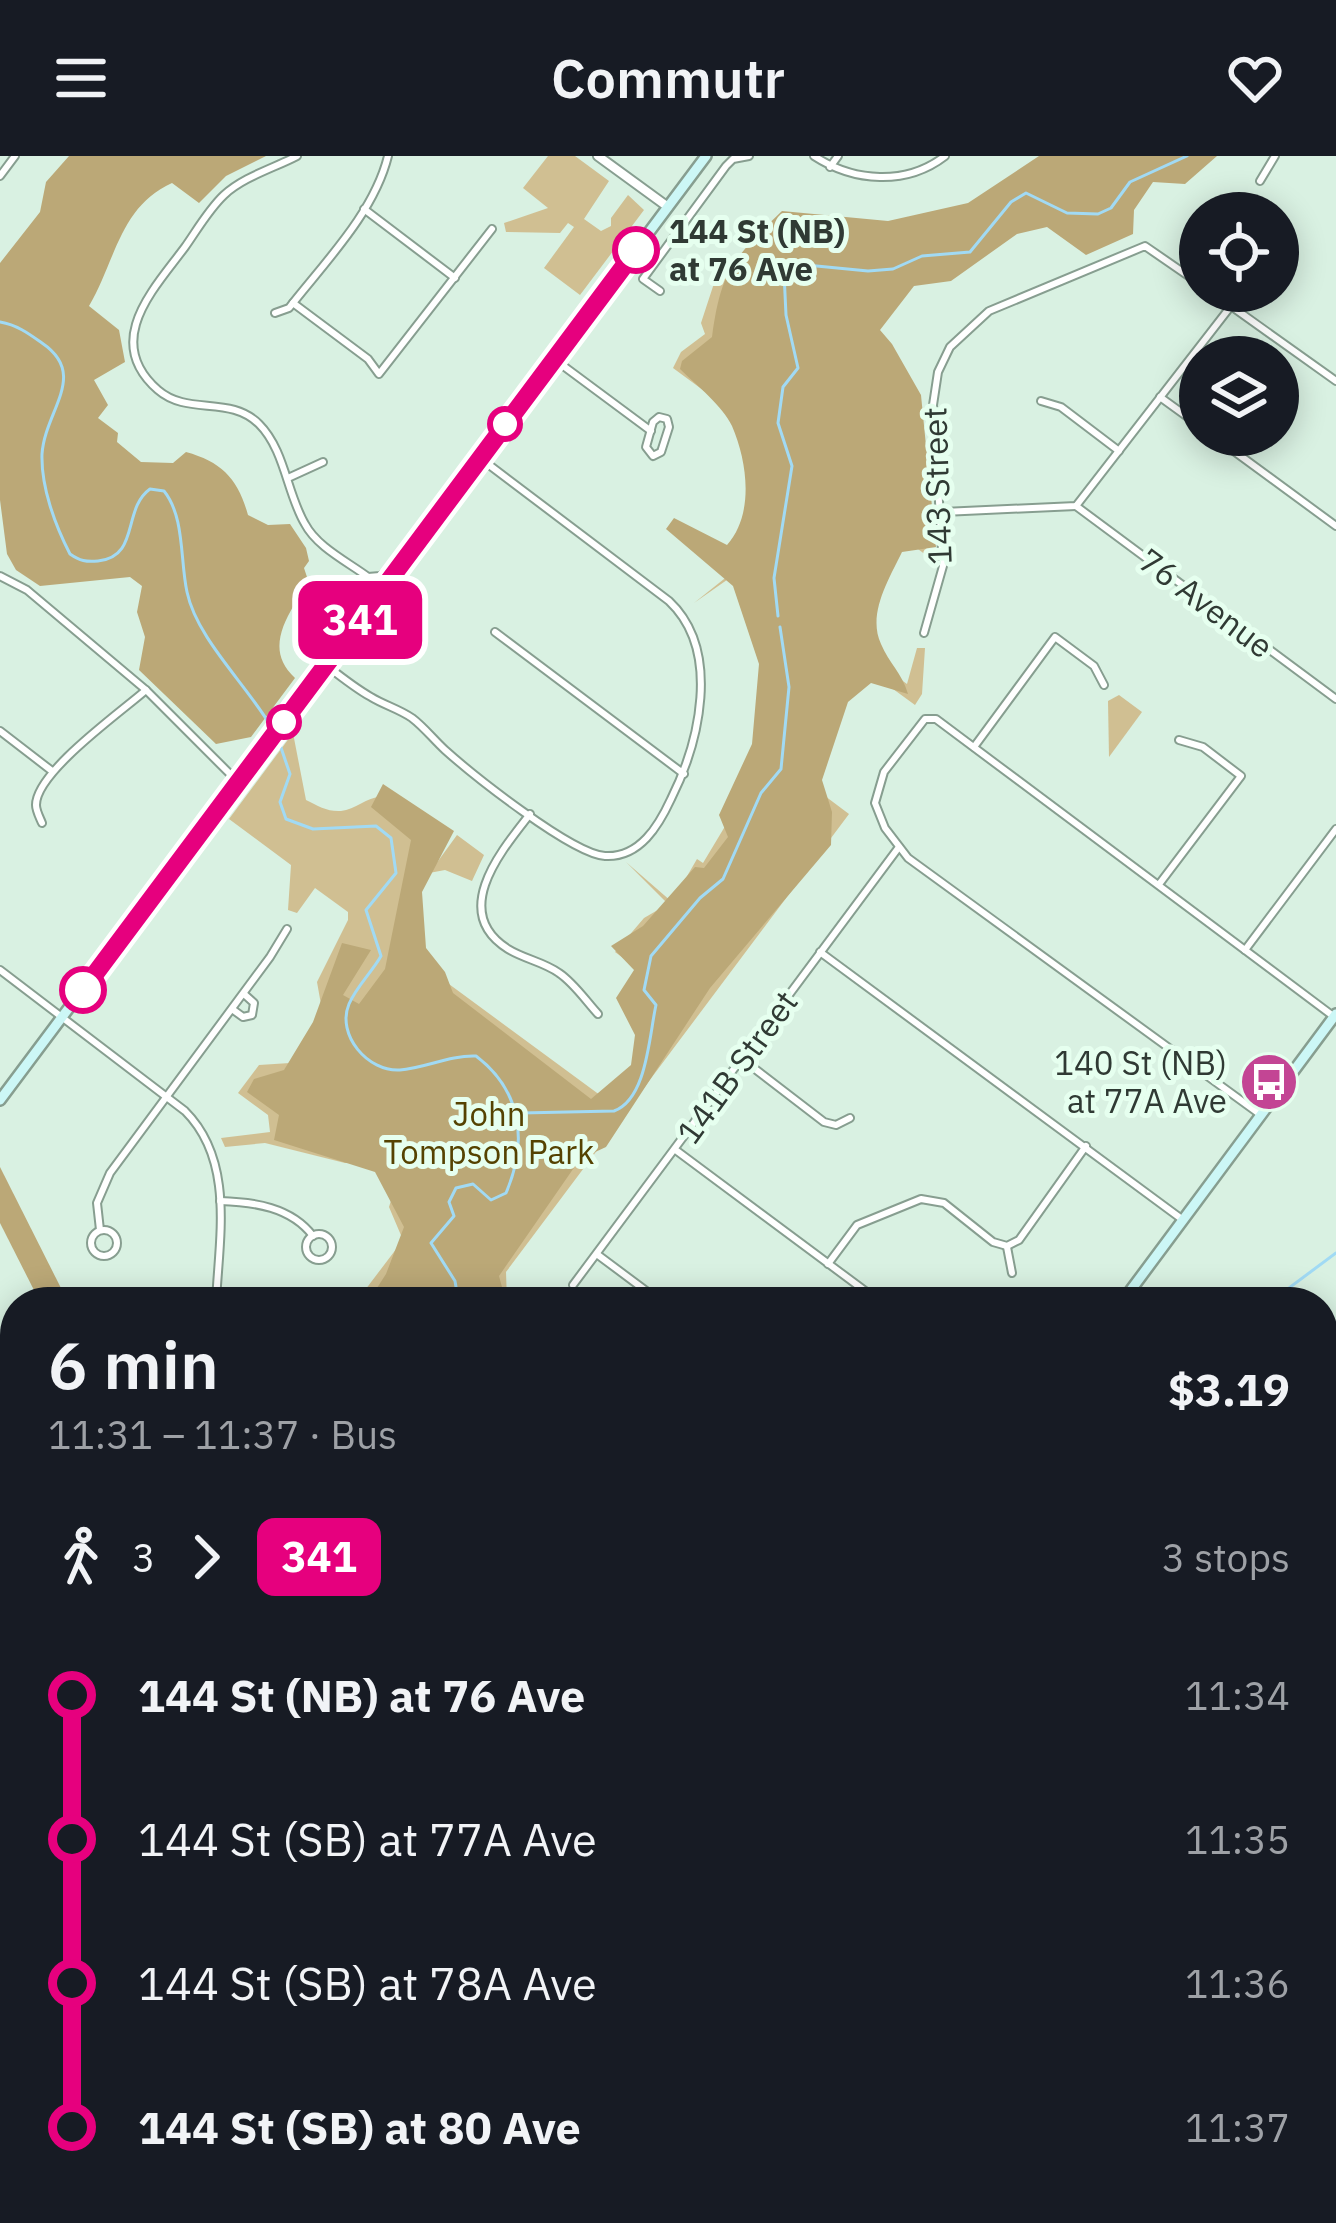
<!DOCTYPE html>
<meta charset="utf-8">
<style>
:root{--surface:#171b24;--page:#242831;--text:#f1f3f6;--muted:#9ea1a6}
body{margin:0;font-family:"IBM Plex Sans",sans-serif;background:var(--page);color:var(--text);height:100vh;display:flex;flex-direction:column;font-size:45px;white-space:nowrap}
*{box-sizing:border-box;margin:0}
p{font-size:39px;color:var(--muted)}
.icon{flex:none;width:66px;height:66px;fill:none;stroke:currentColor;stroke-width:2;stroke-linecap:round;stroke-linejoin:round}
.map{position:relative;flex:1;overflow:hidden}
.side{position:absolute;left:0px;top:1131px;width:1338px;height:936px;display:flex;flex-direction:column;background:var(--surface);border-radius:48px 48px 0 0;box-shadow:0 6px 30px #0003}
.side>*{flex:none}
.badge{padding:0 24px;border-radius:18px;font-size:42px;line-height:78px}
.fabs{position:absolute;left:1179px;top:36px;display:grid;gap:24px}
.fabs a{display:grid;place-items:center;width:120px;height:120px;border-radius:50%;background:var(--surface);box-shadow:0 6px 30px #0003;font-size:60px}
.map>.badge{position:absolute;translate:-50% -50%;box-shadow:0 0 0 6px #fff}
.legs{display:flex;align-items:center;gap:18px;height:132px;padding:0 48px;font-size:39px}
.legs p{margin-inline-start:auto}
.overview{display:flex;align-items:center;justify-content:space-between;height:204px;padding:0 48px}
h1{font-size:66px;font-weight:600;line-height:90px}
ul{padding:0 48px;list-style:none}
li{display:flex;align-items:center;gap:42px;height:144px;font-size:45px}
li i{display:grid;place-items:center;width:18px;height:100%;margin:0 15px;background:currentColor}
li i::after{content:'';width:30px;height:30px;margin:-15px;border:9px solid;border-radius:50%;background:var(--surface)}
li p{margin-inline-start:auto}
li:first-child i{background:linear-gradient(#0000 50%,currentColor 0)}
li:last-child i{background:linear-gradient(currentColor 50%,#0000 0)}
header{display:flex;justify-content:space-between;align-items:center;height:156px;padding:0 48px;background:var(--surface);font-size:54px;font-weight:600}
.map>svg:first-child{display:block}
.built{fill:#c6e6d2}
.green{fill:#d0bf92}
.forest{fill:#bba877}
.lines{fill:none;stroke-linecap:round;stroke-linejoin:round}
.stream{stroke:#a1daf4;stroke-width:3}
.minor-casing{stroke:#879e90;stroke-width:10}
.tertiary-casing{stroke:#879e90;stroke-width:12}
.secondary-casing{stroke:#879e90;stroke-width:14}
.minor{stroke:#fff;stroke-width:6}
.tertiary{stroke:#fff;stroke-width:8}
.secondary{stroke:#ccf7f6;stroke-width:9}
.line-1-casing{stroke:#fff;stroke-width:27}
.line-1{stroke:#e6007e;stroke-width:18}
.stop-1-dot{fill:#fff;stroke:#e6007e;stroke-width:6}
.labels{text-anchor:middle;stroke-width:10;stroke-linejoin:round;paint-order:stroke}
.stop-label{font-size:33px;font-weight:bold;fill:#303a34;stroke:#e6ffef;text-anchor:start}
.street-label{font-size:33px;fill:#303a34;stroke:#e6ffef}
.poi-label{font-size:33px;fill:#303a34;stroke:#e6ffef;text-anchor:end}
.park-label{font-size:33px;fill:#554201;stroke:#e6ffef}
</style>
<header><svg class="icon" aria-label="menu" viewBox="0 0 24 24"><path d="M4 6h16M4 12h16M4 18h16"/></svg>Commutr<svg class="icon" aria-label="heart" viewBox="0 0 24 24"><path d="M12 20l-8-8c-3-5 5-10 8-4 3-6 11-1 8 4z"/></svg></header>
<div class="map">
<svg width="1336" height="2067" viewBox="0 0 1336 2067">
<rect width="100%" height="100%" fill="#d9f1e2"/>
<polygon class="built" points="1323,1591 1336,1601 1336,1803 1323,1793"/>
<g class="green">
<polygon points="548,0 575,0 609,25 584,63 601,75 611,70 611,62 628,39 644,54 580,139 544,112 574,71 568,67 560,77 506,76 504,67 548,52 523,32"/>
<path d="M 721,106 L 917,251 L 930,402 L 782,292 L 855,490 L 907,528 L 917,492 L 925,492 L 922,538 L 915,549 L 867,514 L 838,543 L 813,631 L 849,658 L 506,1116 L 507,1146 L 356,1146 L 403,1084 L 389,1051 L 400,1015 L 381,1007 L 345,1007 L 265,987 L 225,991 L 221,982 L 270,976 L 268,959 L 238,937 L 259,909 L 290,907 L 322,854 L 317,826 L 348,764 L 348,756 L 315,732 L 297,757 L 288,754 L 291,709 L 229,663 L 293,577 L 306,644 C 318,650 328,656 341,655 C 362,653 379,626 400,653 C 413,670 422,693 433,712 L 457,679 L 484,699 L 472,725 L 445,714 L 429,717 L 419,730 L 419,806 L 608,945 L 637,907 L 638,813 L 615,796 L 644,762 L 668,748 L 626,706 L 672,746 L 697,703 L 703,707 L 736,652 L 770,539 L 734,419 L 694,447 L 734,415 L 764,279 L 673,212 L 681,196 L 705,178 L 701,167 Z"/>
<polygon points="1119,539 1142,556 1109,601 1108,545"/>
<polygon points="15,1261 15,1456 0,1426 0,1276"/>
<polygon points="302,2052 423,2052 411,2067 322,2067"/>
<polygon points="720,2052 1079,2052 1068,2067 709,2067"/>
</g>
<g class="forest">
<path d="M 69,0 L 266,0 L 226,20 L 199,47 L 172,27 C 120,50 115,106 89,150 L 119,174 L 125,206 L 94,224 L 108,249 L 98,262 L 118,277 L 117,286 L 141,306 L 173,307 L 186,296 C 222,306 238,323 248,359 L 268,369 L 290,368 L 306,392 L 309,405 L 304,412 L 315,445 L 338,465 L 330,476 L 325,475 L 294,449 C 278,476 271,500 295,522 L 251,581 L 216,588 L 139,514 L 145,481 L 137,456 L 142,430 L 130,421 L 40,430 L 16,414 L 7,398 L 0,344 L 0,107 L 40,56 L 46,26 Z"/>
<path d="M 1039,0 L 1217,0 L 1185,28 L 1153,26 L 1134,54 L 1133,78 L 1086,99 L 1047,71 L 1017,78 L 951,125 L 914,130 L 880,174 L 892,188 L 921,239 L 936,391 L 902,396 C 889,423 867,458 881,488 C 889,507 902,517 908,538 L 871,527 L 848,546 L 822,624 L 832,656 L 831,689 L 710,832 L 606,991 L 580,1003 L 499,1120 L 506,1146 L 368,1146 L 386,1118 L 404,1071 L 375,1016 L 274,984 L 279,959 L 247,936 L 254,923 L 284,914 L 313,866 L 342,787 L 371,794 L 343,839 L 359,848 L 385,813 L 411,684 L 371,651 L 383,628 L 454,675 L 422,736 L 426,792 L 445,816 L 453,837 L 591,943 L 631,909 L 635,879 L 616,842 L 634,814 L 611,790 L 643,770 L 695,711 L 704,712 L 728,681 L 719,659 L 752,588 L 759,508 L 733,430 L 666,373 L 674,362 L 727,389 C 754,359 748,307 732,270 C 723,250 696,229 680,213 L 682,205 L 712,181 C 721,113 734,102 782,55 L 888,65 L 968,47 Z"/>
<polygon points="0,1011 68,1146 40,1146 0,1067"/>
<polygon points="1323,1917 1336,1917 1336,2015 1323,2018"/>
<polygon points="244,2052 291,2052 271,2067 203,2067"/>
<polygon points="763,2052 819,2052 823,2058 816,2067 760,2067"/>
<polygon points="838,2052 1232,2052 1217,2067 855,2067"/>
</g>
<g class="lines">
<g class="stream">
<path d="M 0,166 C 17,169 28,177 42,187 C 89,219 45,254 42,298 C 41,331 55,369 70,398 C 80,405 86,406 98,405 C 140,401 122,353 150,333 L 164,335 C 185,361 180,405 187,436 C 197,483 247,529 272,572"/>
<polyline points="778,460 774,422 792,310 778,267 783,231 798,212 786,159 784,117 796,108 868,115 893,113 922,100 970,96 1011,46 1026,37 1067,57 1098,58 1111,52 1130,26 1187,0"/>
<path d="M 277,580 L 290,618 L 280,646 L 286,663 L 313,673 L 376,670 L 391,682 L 396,717 L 366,754 L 381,800 C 372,816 356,831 349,848 C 336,879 368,916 400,914 C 425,912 450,899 476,900 C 522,935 528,986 506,1037 L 491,1044 L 473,1028 L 456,1032 L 449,1046 L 454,1060 L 431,1087 L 455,1125 L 457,1137 L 452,1146"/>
<path d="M 521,957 L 614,955 C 647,943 649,880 656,849 L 644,834 L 651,800 L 700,742 L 723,723 L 761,637 L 781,613 L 789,531 L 780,471"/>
<polyline points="1270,1146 1336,1097"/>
<polyline points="1323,1955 1336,1952"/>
<polyline points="743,2052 743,2067"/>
<polyline points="243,2067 275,2052"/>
</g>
<g class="minor-casing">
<g id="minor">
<path d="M 297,0 C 274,12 243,21 224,39 C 209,53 197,74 185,91 C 154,133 102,185 158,234 C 188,260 230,239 259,268 C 285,294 287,338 305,368 C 317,391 348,406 368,421 L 372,442"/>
<path d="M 814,0 C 854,26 906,30 945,0"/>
<polyline points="830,11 838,0"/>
<polyline points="0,20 15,0"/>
<polyline points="1260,25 1275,0"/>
<polyline points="364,53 455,122"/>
<polyline points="660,135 643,123 726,10 733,3 749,0"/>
<polyline points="1210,135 1336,225"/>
<polyline points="293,147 368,203 379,218 492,73"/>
<path d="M 275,157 L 289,152 C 324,107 374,57 388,0"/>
<polyline points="554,203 651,275"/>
<polyline points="1160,241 1200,270"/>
<polyline points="1041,245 1061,251 1119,295"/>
<polygon points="659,261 667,263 669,271 661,296 653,300 646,291 653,266"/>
<polyline points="1212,279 1336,370"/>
<polyline points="288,322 323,306"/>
<polyline points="1076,350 1336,543"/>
<polyline points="943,356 1076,350 1231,150"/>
<polyline points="0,420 27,434 146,534 238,626"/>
<polyline points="368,421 380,420 397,410"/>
<polyline points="495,476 684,618"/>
<polyline points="924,477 943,410 933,249 938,216 950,191 989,155 1145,90 1200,128"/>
<path d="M 326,509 C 340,520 355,532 371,541 C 384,549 399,553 412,562 C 424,571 434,584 445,594 C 473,619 572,698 605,700 C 640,702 659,669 671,643 C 699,587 722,495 669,445 L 480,302"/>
<polyline points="0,575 52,615"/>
<polyline points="974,591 1055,481 1094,510 1104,529"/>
<path d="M 530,658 C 502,694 449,756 508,793 C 524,803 544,806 559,817 C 574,827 586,845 598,858"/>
<path d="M 42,667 C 40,662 36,655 36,649 C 36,616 121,556 146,534"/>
<polyline points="1160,727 1241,620 1203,591 1179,584"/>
<polyline points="1245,794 1336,673"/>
<polyline points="820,796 1183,1064"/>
<path d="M 0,814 L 185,955 C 235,1005 219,1082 216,1146"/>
<polyline points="232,853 243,861 252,859 254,847 244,838"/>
<polyline points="742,903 824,966 836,969 850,962"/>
<polyline points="1261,959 908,702 885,672 875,647 884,616 925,563 936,563 1333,860"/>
<polyline points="677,995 880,1146"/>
<path d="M 220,1045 C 254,1046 291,1051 313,1080"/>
<polyline points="100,1074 97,1047 110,1017 270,801 287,773"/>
<circle cx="104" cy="1087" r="13"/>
<circle cx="319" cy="1091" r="13"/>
<polyline points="1007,1091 1012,1117"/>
<polyline points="598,1099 661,1146"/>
<polyline points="828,1108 857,1069 921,1043 944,1047 993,1086 1007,1090 1019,1084 1086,990"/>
<polyline points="573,1129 899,691"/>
<polyline points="1323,1178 1329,1173 1336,1178"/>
<polyline points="1323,1320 1336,1329"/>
<polyline points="1323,1477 1336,1486"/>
<polyline points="0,1612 15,1624"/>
<polyline points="1323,1805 1336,1815"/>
<polyline points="1323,1871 1336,1863"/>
<polyline points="93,2067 104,2052"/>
</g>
</g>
<g class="tertiary-casing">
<polyline id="tertiary" points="598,0 668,51"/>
</g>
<g class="secondary-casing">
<g id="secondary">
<polyline points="0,944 706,0"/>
<polyline points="1122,1146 1336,858"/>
<polyline points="426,2067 437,2052"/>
<polyline points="442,2067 453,2052"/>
</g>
</g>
<use href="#minor" class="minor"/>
<use href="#tertiary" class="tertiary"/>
<use href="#secondary" class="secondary"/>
</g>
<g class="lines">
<g class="line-1-casing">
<polyline id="line-1" points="83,834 636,94"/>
</g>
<use href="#line-1" class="line-1"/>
</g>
<defs>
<g id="bus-disc" transform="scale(3)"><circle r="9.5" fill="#c34594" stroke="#e6ffef"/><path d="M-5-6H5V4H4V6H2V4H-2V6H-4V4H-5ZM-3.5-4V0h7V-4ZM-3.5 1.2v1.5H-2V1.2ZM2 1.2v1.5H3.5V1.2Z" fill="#fff"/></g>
</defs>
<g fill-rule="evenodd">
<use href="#bus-disc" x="1269" y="926"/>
</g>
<g class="stop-1-dot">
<circle cx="636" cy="94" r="21"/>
<circle cx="505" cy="268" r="15"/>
<circle cx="284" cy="566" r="15"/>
<circle cx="83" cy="834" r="21"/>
</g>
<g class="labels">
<g class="stop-label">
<text x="669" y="87">144 St (NB)<tspan x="669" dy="38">at 76 Ave</tspan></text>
</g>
<g class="street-label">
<text transform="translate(937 330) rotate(-92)" y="12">143 Street</text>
<text transform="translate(1206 447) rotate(37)" y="12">76 Avenue</text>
<text transform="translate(737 911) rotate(-54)" y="12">141B Street</text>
</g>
<g class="poi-label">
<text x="1227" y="919">140 St (NB)<tspan x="1227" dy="38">at 77A Ave</tspan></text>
</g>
<g class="park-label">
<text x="489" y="970">John<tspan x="489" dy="38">Tompson Park</tspan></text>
</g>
</g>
</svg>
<div class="fabs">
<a><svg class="icon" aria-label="locate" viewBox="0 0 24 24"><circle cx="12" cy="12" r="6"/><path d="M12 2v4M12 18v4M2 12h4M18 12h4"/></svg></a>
<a><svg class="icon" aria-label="layers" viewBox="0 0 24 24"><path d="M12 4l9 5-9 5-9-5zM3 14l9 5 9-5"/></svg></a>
</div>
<b class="badge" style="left:360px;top:464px;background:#e6007e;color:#fff">341</b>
<section class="side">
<div class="overview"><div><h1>6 min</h1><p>11:31 – 11:37 · Bus</p></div><b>$3.19</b></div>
<div class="legs"><svg class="icon" aria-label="walk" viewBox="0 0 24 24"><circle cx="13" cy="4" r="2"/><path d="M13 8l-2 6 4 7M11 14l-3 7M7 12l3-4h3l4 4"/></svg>3<svg class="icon" aria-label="forward" viewBox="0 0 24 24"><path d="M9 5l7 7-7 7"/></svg><b class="badge" style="background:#e6007e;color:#fff">341</b><p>3 stops</p></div>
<ul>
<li><i style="color:#e6007e"></i><b>144 St (NB) at 76 Ave</b><p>11:34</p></li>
<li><i style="color:#e6007e"></i><span>144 St (SB) at 77A Ave</span><p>11:35</p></li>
<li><i style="color:#e6007e"></i><span>144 St (SB) at 78A Ave</span><p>11:36</p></li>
<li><i style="color:#e6007e"></i><b>144 St (SB) at 80 Ave</b><p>11:37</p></li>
</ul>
</section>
</div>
